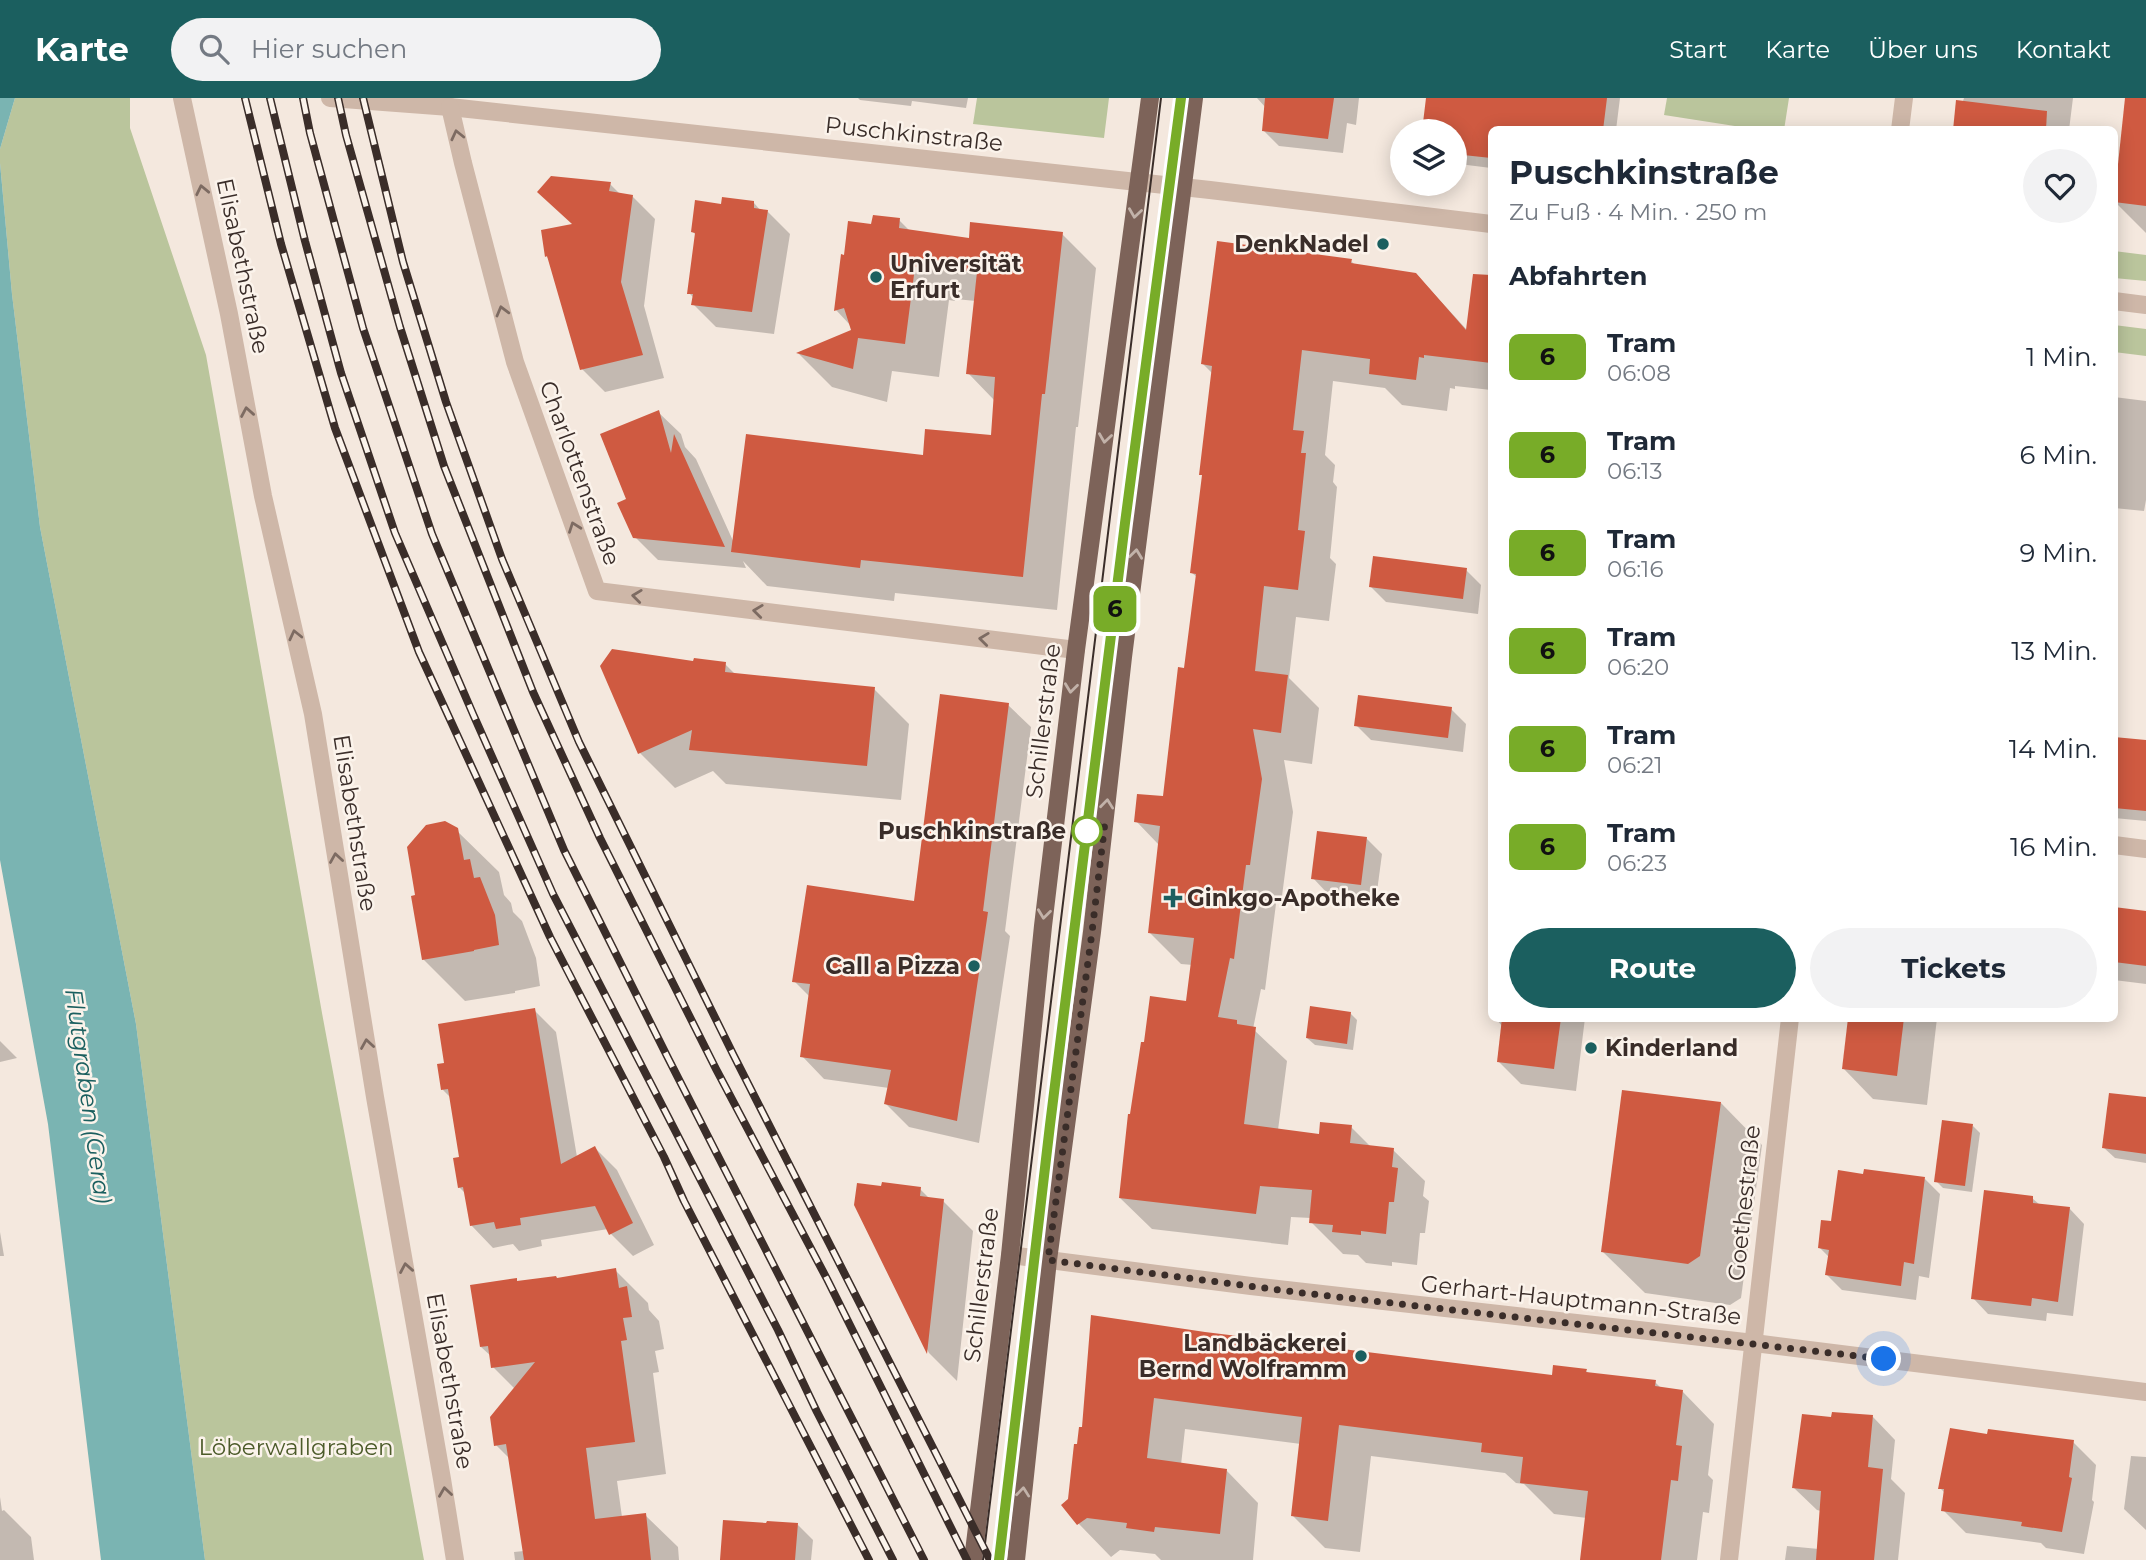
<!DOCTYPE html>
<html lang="de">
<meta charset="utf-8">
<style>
:root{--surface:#fff;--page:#f2f2f3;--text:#1f2937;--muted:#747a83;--accent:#1b5f5f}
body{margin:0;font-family:Montserrat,sans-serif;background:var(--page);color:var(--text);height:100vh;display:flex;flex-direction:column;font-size:26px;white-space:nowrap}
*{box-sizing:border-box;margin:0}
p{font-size:23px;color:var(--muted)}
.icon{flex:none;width:38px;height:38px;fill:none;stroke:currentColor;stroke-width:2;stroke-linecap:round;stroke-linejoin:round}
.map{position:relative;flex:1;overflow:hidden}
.panel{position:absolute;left:1488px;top:28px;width:630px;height:896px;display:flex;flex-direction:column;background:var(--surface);border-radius:10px;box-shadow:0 4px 18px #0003}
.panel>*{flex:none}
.badge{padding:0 14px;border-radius:10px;font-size:24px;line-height:46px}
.controls{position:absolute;left:1390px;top:21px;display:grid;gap:14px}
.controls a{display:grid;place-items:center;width:77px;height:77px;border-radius:50%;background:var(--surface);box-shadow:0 4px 18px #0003;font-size:35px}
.you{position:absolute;width:35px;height:35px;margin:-18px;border:5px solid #fff;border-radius:50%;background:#1a73e8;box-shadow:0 0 0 10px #1a73e833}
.map>.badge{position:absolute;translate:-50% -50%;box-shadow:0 0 0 4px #fff}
h2{padding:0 21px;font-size:26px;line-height:63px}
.round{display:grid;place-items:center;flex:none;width:74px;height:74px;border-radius:37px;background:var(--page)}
.head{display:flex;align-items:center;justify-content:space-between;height:119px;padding:0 21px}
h1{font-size:33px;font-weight:700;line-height:52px}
.cta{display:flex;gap:14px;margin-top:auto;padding:14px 21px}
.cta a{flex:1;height:80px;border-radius:42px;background:var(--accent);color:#fff;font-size:28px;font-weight:700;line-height:80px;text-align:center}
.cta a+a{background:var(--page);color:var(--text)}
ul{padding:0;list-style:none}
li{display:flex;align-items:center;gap:21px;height:98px;padding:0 21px}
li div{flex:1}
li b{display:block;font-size:26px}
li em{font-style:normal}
li .badge{min-width:77px;font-weight:700;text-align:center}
header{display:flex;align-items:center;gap:42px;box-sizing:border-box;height:98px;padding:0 35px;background:var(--accent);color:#fff}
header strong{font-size:33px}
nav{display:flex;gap:38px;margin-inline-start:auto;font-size:24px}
.search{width:490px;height:63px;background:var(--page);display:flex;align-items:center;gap:18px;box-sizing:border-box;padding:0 24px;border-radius:38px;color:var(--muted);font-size:26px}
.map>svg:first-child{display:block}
.green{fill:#bac59c}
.water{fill:#7ab4b2}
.shadow{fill:#0003}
.building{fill:#cf5a41}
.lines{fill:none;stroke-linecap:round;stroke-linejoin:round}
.minor{stroke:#ceb7a8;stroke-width:18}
.major{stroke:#7d6359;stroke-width:18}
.tram{stroke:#3a2d29;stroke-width:2}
.rail-casing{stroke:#3a2d29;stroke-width:8}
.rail{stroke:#fbf3eb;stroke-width:5;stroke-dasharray:16;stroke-linecap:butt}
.oneway{stroke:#7d6b62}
.oneway2{stroke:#c2b2a9}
.line-casing{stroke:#fff;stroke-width:16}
.line{stroke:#78ac28;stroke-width:10}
.walk{stroke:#3a2d29;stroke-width:7;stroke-dasharray:0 12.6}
.poi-dot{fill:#1b5f5f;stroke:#fbf3eb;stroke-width:2.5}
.stop-dot{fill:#fff;stroke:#78ac28;stroke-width:3.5}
.labels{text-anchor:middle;stroke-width:5;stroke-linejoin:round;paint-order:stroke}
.street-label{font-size:23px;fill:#3a2d29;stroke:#fbf3eb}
.poi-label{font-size:23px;font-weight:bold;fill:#3a2d29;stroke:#fbf3eb;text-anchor:end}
.stop-label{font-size:23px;font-weight:bold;fill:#3a2d29;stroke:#fbf3eb;text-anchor:end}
.park-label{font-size:23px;fill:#4c5b2a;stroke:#fbf3eb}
.water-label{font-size:24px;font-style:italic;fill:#1b5f5f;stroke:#fbf3eb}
</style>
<header>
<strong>Karte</strong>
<div class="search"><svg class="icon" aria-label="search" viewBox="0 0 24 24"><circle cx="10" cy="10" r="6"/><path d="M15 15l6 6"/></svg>Hier suchen</div>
<nav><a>Start</a><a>Karte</a><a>Über uns</a><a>Kontakt</a></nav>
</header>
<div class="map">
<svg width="2146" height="1462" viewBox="0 0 2146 1462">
<rect width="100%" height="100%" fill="#f4e8de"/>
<g class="green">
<polygon points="15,0 130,0 130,30 206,257 322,915 424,1462 205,1462 136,926 40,429 12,196 0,65 0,51"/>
<polygon points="977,0 1109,0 1104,40 973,26"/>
<polygon points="1667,0 1789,0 1784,32 1754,31 1664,17"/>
<polygon points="2114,153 2146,157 2146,183 2114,180"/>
<polygon points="2114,227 2146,231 2146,258 2114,254"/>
</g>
<g class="water">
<polygon points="0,0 15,0 0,51"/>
<polygon points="0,65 12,196 40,429 136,926 205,1462 101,1462 48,1026 0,762"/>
</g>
<g class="shadow">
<polygon points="858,0 968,0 966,10 912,3 911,8 860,2"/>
<polygon points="1257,0 1359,0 1356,27 1347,25 1343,55 1279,48 1263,32 1266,10"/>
<polygon points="1428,0 1620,0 1616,32 1491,32 1491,70 1459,66 1454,62 1454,33 1424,33"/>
<polygon points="1964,0 2073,0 2069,32 1954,32"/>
<polygon points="2146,30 2146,135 2115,104"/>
<polygon points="610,86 621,97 632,98 655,121 644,208 664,280 605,294 582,271 550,162 546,158"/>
<polygon points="754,105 761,113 767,113 790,136 774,236 716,229 693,206 694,200 689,195 696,137 692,133 722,108"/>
<polygon points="899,122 911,134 970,142 1062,136 1096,170 1078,329 1076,329 1057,512 895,495 894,503 767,488 743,463 746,470 658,462 635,439 628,401 658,314 681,336 685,349 696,361 734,445 924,359 993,339 995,303 968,275 976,203 955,201 955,203 949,202 939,279 892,273 887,304 832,289 799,256 853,233 851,228 836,212 845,159 873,128"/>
<polygon points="1351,163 1355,167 1416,176 1467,232 1491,192 1491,292 1455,288 1455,291 1450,290 1447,313 1402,307 1385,290 1333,283 1325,357 1335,367 1333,384 1337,389 1330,460 1336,466 1329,523 1296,519 1289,580 1319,610 1312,666 1284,662 1293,714 1282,798 1277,798 1265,892 1261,891 1253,931 1287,963 1278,1032 1320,1038 1351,1029 1371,1049 1393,1052 1425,1083 1423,1098 1429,1103 1425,1135 1420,1135 1417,1167 1392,1164 1392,1168 1366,1165 1358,1157 1343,1156 1311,1124 1311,1120 1291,1119 1288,1147 1152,1131 1120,1100 1188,905 1193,867 1181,866 1149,834 1159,747 1136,723 1165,700 1185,572 1197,479 1192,475 1203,379 1201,376 1213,276 1203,266"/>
<polygon points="2114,299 2146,303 2146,402 2144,413 2114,410"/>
<polygon points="1466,472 1481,487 1478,516 1386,504 1371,489"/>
<polygon points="694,565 725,566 736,577 874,591 909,626 901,702 726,686 713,673 675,690 640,655"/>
<polygon points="1008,607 1031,629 1005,833 1010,838 979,1045 909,1029 886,1006 889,990 824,981 802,958 810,899 794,883 916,805"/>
<polygon points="1451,611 1466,626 1463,654 1371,642 1356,627"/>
<polygon points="2114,641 2146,644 2146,723 2114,720"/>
<polygon points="456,732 499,774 504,797 511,805 513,814 522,823 536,860 540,888 515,893 515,895 465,903 423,861 417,799"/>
<polygon points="1366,740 1382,756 1376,801 1328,796 1313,780"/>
<polygon points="2114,811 2146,814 2146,886 2114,882"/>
<polygon points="534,912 556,934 577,1059 595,1050 617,1072 654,1147 633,1158 611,1136 608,1131 541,1142 542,1148 519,1153 513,1146 493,1150 471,1127 466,1096 459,1089 461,1061 452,1001 443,992 446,966"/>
<polygon points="1350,915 1357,922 1353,952 1315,947 1307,940"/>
<polygon points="1495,920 1585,920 1576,993 1521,986 1498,963 1503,929"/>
<polygon points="1849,920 1937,920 1927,1007 1873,1001 1844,971"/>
<polygon points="0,943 17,960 0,964"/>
<polygon points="2146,1001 2146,1065 2115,1060 2103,1049"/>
<polygon points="1721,1005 1762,1047 1741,1200 1730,1207 1645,1195 1603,1154"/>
<polygon points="1973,1028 1980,1035 1972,1094 1943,1090 1936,1083"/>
<polygon points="1925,1081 1940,1096 1929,1180 1919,1178 1916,1202 1842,1192 1827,1177 1829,1159 1819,1149"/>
<polygon points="920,1091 931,1102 943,1103 973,1133 957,1283 929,1255 856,1107"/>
<polygon points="2032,1100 2040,1107 2069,1110 2084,1126 2073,1218 2047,1215 2046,1223 1988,1216 1973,1200"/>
<polygon points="0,1134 4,1158 0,1158"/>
<polygon points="615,1172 648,1205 649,1212 659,1223 664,1251 655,1253 659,1274 653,1275 666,1376 617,1383 622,1419 645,1417 678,1449 679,1462 515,1462 514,1454 524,1453 510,1361 496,1347 515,1291 493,1269 492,1259 481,1249 516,1182 518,1184 558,1182"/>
<polygon points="1204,1236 1554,1279 1586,1273 1590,1276 1655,1284 1662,1291 1682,1293 1714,1326 1708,1377 1713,1382 1709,1415 1703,1414 1697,1462 1581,1462 1587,1420 1554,1416 1524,1386 1516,1385 1505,1375 1371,1358 1360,1454 1325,1450 1293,1418 1301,1346 1185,1331 1181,1367 1226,1372 1258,1405 1253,1462 1161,1462 1155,1456 1120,1452 1111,1459 1079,1426 1064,1407"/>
<polygon points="1873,1319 1895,1342 1891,1381 1905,1395 1898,1462 1785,1462 1787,1448 1819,1451 1821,1413 1817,1412 1794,1390 1833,1321"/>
<polygon points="1989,1338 2073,1344 2096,1367 2092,1402 2094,1404 2084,1456 2046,1450 2041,1445 1966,1435 1943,1412 1945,1395 1940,1390"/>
<polygon points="2131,1358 2146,1359 2146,1432 2124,1411"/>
<polygon points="0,1399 2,1413 4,1412 31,1439 34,1462 0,1462"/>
<polygon points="798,1427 813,1442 811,1462 722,1462"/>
</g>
<g class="building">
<polygon points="1265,0 1334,0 1328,41 1262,33"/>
<polygon points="1426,0 1607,0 1603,32 1491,32 1491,60 1454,56 1454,33 1422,33"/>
<polygon points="2125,0 2146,0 2146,108 2114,104"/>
<polygon points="1956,2 2047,13 2046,32 1953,32"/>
<polygon points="551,78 611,84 609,93 633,97 621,184 643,257 580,272 547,158 545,159 541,132 572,126 537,94"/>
<polygon points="722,99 754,103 754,110 768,112 752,214 691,207 693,196 687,196 695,135 691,134 695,102 721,106"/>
<polygon points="873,117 900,120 899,130 969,140 970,124 1063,134 1045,296 1042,296 1023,479 861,462 860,470 731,454 746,336 923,357 925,331 991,337 995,279 966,276 977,174 921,168 921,170 915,169 905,246 858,240 853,271 796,255 851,232 844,210 834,213 841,156 844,157 848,123 871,126"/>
<polygon points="1217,143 1352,161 1351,165 1416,175 1466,232 1473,176 1491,177 1491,265 1424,257 1424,260 1419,259 1416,282 1369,276 1370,261 1302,252 1293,332 1304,333 1301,355 1306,355 1298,432 1305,433 1298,492 1264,488 1255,573 1288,577 1281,635 1253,631 1262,681 1250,767 1246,767 1234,861 1230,860 1218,919 1237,922 1237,926 1256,929 1244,1026 1319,1036 1320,1024 1352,1027 1350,1045 1394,1050 1392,1069 1398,1070 1394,1104 1389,1104 1386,1136 1361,1133 1361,1137 1332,1134 1333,1127 1309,1125 1312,1092 1260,1088 1256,1116 1119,1100 1128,1016 1130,1016 1141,944 1144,944 1150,898 1186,903 1194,840 1148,835 1160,728 1134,724 1137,696 1163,698 1178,569 1184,570 1196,476 1190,475 1202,377 1199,377 1212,268 1201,266"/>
<polygon points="659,312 671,355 674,336 725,449 633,440 617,405 626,401 600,336"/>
<polygon points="1373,458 1467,470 1463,501 1369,489"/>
<polygon points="612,551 693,563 694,560 726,564 725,574 875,589 867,668 689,652 692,632 638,656 600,568"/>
<polygon points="940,596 1009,605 983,813 988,814 957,1023 884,1006 891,972 800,959 810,886 792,884 807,787 914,803"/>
<polygon points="1358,597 1452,609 1448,640 1354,628"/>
<polygon points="2114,639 2146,642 2146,713 2114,710"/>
<polygon points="445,723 458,730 464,762 470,761 474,780 480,779 495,817 499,847 474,852 474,853 422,862 411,798 415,797 407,749 426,727"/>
<polygon points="1317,733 1367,739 1361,787 1311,781"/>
<polygon points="2114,809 2146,813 2146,868 2114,864"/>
<polygon points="1310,908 1351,914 1347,946 1306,940"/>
<polygon points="535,910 561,1066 595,1048 633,1125 609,1137 595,1108 520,1120 521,1127 496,1131 494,1124 470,1128 463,1089 458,1090 453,1060 459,1059 448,991 441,992 437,966 444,965 438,926"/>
<polygon points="1502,920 1561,920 1554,971 1497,964"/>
<polygon points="1848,920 1904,920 1897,978 1842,971"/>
<polygon points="1622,992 1721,1004 1700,1158 1688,1166 1601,1154"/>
<polygon points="2109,995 2146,999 2146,1056 2102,1050"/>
<polygon points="1942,1022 1973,1026 1965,1088 1934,1084"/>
<polygon points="1864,1071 1925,1079 1914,1166 1904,1164 1901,1188 1825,1177 1829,1152 1818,1150 1821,1122 1831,1123 1838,1072 1863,1076"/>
<polygon points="882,1084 921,1089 920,1098 944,1101 927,1256 854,1107 857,1085 881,1088"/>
<polygon points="1984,1092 2033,1098 2033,1105 2070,1109 2058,1204 2032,1200 2031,1208 1971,1201"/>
<polygon points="616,1170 619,1190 627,1188 632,1219 623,1220 627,1242 621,1243 635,1344 586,1350 595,1421 646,1415 651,1462 524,1462 506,1346 494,1348 490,1319 535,1264 491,1270 488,1248 480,1249 470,1187 517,1180 517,1183 556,1178 557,1180"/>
<polygon points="1091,1217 1205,1234 1552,1277 1553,1267 1587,1271 1586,1274 1656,1282 1655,1288 1683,1292 1676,1347 1682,1348 1678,1383 1671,1382 1661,1462 1580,1462 1588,1393 1520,1385 1523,1359 1481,1354 1482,1345 1339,1327 1328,1423 1291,1418 1302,1319 1154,1300 1147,1360 1227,1371 1220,1436 1155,1429 1154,1434 1126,1430 1127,1425 1087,1420 1077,1427 1061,1407 1068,1401 1074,1346 1077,1346 1079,1329 1082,1329"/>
<polygon points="1832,1314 1873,1317 1868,1369 1883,1371 1874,1462 1816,1462 1821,1393 1792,1390 1802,1316 1831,1319"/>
<polygon points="1950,1330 1987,1336 1988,1331 2074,1342 2069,1379 2072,1380 2062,1434 2021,1428 2022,1424 1941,1413 1944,1391 1938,1391"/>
<polygon points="723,1422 766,1425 767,1423 798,1425 795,1462 720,1462"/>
</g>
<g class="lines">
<g class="minor">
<polyline points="182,0 229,216 263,398 313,616 375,999 442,1381 455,1462"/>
<polyline points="330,0 450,9 1210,92 1491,126"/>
<polyline points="450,9 463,65 515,264 597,493 1076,552"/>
<polyline points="1900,32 1904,0"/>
<polyline points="2114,203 2146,207"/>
<polyline points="2114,747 2146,751"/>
<polyline points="1010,1157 1251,1188 1754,1245 2146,1294"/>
<polyline points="1729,1462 1790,920"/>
</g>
<g class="major">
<polyline points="973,1462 1010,1157 1043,828 1076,552 1150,0"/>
<polyline points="1016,1462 1048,1162 1092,834 1123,559 1194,0"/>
</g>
<g class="tram">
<polyline points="983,1462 1161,0"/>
<polyline points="999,1462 1043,1078 1125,425 1181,0"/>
</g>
<g class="rail-casing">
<g id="rail">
<polyline points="245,0 281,146 335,330 419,554 550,839 664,1059 684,1103 869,1462"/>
<polyline points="270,0 305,143 341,275 395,435 473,616 553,796 778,1232 817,1314 893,1462"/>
<polyline points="303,0 310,35 363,230 432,436 564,752 668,960 924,1462"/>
<polyline points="338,0 346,37 400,229 444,368 533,594 600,740 716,971 827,1181 967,1462"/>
<polyline points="363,0 403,164 446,304 502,461 579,644 734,958 990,1462"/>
</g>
</g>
<use href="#rail" class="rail"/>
</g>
<defs><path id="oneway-chevron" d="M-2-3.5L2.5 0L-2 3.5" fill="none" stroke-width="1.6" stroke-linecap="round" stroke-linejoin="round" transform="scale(1.75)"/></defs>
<g class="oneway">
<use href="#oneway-chevron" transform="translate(457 37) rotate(-103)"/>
<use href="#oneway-chevron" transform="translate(202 92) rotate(-102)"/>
<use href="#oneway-chevron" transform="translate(502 213) rotate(-105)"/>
<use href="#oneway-chevron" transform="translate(247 314) rotate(-100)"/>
<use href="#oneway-chevron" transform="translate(574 429) rotate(-110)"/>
<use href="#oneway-chevron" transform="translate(637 498) rotate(-173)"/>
<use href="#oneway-chevron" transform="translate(758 513) rotate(-173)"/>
<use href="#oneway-chevron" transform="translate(295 537) rotate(-103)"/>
<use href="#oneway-chevron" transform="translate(984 541) rotate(-173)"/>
<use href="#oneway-chevron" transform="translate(336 760) rotate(-99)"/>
<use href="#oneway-chevron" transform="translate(367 946) rotate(-99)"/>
<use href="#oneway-chevron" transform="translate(406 1170) rotate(-100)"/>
<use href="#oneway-chevron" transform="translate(445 1394) rotate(-98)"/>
</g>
<g class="oneway2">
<use href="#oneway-chevron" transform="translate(1135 115) rotate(98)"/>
<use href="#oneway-chevron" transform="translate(1105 340) rotate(98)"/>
<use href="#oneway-chevron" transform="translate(1136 456) rotate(-83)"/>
<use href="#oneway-chevron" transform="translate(1071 590) rotate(97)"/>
<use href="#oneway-chevron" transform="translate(1107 706) rotate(-84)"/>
<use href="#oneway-chevron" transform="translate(1044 816) rotate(97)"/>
<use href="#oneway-chevron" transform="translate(1023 1394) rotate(-84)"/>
</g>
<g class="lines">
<g class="line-casing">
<polyline id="line" points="999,1462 1050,1027 1125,425 1181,0"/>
</g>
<use href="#line" class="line"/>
<polyline class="walk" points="1087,733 1105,724 1092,834 1048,1162 1303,1195 1884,1261"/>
</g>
<g class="poi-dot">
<circle cx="1383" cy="146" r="7"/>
<circle cx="876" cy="179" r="7"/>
<path d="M1169.5 789.5h7v7h7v7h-7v7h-7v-7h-7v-7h7z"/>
<circle cx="974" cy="868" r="7"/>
<circle cx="1591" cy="950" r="7"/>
<circle cx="1361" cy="1258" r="7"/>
</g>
<circle class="stop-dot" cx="1087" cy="733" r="14"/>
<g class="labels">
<g class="street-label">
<text transform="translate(914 36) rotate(6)" y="8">Puschkinstraße</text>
<text transform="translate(243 168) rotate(78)" y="8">Elisabethstraße</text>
<text transform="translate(580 375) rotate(70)" y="8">Charlottenstraße</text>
<text transform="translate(1043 623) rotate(-83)" y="8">Schillerstraße</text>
<text transform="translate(355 725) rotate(81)" y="8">Elisabethstraße</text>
<text transform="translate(1744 1105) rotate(-84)" y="8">Goethestraße</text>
<text transform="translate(981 1187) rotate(-83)" y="8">Schillerstraße</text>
<text transform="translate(1581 1202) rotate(6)" y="8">Gerhart-Hauptmann-Straße</text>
<text transform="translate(450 1283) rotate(80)" y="8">Elisabethstraße</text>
</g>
<g class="poi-label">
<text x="1369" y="154">DenkNadel</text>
<text x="890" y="174" text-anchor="start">Universität<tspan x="890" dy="26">Erfurt</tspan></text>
<text x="1187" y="808" text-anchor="start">Ginkgo-Apotheke</text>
<text x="960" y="876">Call a Pizza</text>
<text x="1605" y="958" text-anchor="start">Kinderland</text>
<text x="1347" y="1253">Landbäckerei<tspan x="1347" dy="26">Bernd Wolframm</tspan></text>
</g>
<g class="stop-label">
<text x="1066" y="741">Puschkinstraße</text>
</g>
<g class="park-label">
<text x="296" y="1357">Löberwallgraben</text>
</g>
<g class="water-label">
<text transform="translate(88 998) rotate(82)" y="8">Flutgraben (Gera)</text>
</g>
</g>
</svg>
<div class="controls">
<a><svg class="icon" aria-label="layers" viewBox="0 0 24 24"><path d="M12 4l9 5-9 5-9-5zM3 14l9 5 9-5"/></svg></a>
</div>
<div class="you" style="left:1884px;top:1261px"></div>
<b class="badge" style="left:1115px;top:511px;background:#78ac28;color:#111">6</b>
<section class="panel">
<div class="head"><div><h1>Puschkinstraße</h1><p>Zu Fuß · 4 Min. · 250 m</p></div><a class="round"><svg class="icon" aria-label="heart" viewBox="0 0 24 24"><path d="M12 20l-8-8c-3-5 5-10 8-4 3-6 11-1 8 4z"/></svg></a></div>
<h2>Abfahrten</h2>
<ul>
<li><span class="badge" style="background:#78ac28;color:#111">6</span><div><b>Tram</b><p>06:08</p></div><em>1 Min.</em></li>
<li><span class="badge" style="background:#78ac28;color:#111">6</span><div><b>Tram</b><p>06:13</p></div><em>6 Min.</em></li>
<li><span class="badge" style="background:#78ac28;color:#111">6</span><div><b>Tram</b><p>06:16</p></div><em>9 Min.</em></li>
<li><span class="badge" style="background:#78ac28;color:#111">6</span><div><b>Tram</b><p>06:20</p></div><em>13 Min.</em></li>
<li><span class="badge" style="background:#78ac28;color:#111">6</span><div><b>Tram</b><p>06:21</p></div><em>14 Min.</em></li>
<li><span class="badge" style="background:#78ac28;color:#111">6</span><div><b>Tram</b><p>06:23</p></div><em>16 Min.</em></li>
</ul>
<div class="cta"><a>Route</a><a>Tickets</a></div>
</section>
</div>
